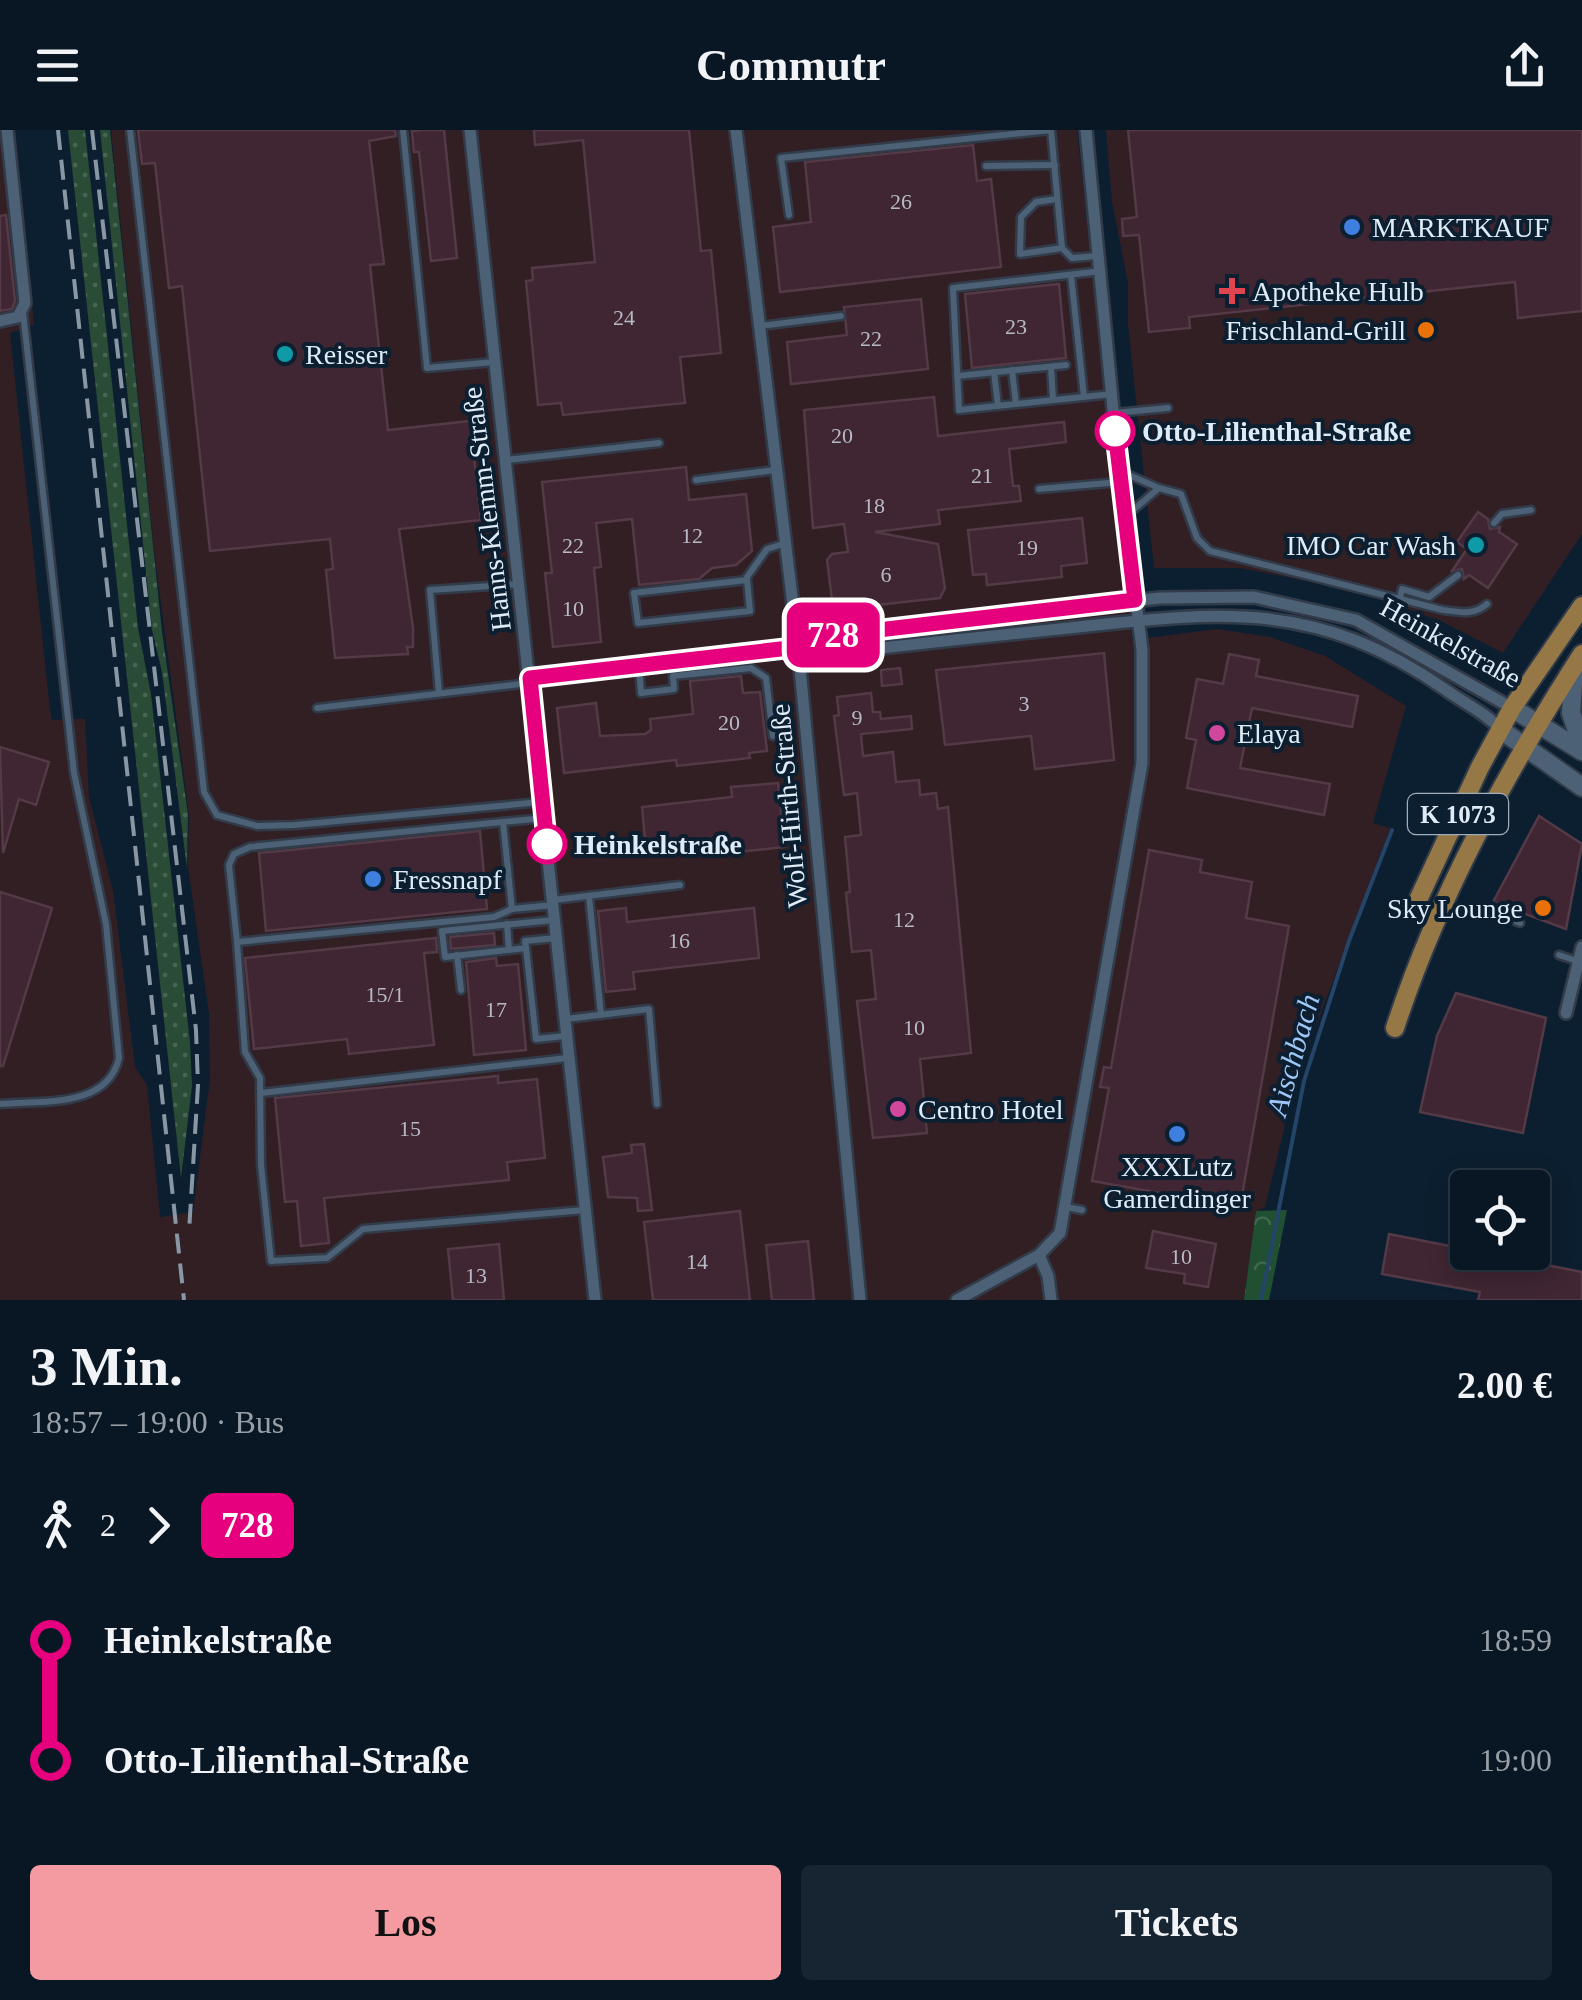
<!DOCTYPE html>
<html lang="de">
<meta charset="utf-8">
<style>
:root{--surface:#091724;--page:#172431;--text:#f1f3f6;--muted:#999fa6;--line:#293641;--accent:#f49aa1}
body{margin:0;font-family:Georgia,serif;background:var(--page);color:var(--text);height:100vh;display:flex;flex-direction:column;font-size:38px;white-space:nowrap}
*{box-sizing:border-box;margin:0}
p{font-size:32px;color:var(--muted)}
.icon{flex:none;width:55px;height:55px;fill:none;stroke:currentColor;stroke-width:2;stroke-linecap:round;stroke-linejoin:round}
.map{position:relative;height:1170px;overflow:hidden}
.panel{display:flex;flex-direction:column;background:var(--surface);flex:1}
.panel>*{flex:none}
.badge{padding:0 20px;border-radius:15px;font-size:35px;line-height:65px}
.controls{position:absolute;left:1450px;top:1040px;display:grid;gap:20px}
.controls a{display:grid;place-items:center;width:100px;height:100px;border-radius:10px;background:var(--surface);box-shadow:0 5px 25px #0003,0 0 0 2px var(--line);font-size:50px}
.map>.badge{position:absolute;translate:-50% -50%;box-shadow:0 0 0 5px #fff}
.legs{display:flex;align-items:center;gap:15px;height:110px;padding:0 30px;font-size:32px}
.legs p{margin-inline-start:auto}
.head{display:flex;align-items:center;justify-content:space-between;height:170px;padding:0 30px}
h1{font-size:55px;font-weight:800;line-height:75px}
.button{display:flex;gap:20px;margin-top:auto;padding:20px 30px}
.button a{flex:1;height:115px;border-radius:10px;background:var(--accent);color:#111;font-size:40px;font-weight:800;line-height:115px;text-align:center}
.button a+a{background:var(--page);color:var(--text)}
ul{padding:0 30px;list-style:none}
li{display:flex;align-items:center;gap:35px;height:120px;font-size:38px}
li i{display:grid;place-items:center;width:15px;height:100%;margin:0 12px;background:currentColor}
li i::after{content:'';width:25px;height:25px;margin:-12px;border:8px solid;border-radius:50%;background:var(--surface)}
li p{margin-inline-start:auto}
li:first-child i{background:linear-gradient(#0000 50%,currentColor 0)}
li:last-child i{background:linear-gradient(currentColor 50%,#0000 0)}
header{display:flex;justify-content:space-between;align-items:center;height:130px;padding:0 30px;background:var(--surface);font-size:45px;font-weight:800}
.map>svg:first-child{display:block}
.commercial{fill:#311f24}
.grass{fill:url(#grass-dots)}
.forest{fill:url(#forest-crowns)}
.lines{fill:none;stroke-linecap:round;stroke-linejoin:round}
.stream{stroke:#244468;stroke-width:4}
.building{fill:#3f2632;stroke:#543946;stroke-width:2.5}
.lane-casing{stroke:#313b49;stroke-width:11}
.street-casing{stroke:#313b49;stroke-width:16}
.secondary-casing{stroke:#313b49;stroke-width:22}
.primary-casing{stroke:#313b49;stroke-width:22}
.lane{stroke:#4c6175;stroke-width:6}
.street{stroke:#4c6175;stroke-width:11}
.secondary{stroke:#4c6175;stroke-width:18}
.primary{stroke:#967846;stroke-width:18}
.rail{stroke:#8997a5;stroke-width:4;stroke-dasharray:20 10;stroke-linecap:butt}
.line-1-casing{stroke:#fff;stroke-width:22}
.line-1{stroke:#e6007e;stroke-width:15}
.shop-dot{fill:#3f7fe0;stroke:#0c1f30;stroke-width:4}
.health-dot{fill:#e0444e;stroke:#0c1f30;stroke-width:4}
.food-dot{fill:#e8710a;stroke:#0c1f30;stroke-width:4}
.culture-dot{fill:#0f9aa8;stroke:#0c1f30;stroke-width:4}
.stop-1-dot{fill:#fff;stroke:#e6007e;stroke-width:5}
.hotel-dot{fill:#d1479c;stroke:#0c1f30;stroke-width:4}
.labels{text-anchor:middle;stroke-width:8;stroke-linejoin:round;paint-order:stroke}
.number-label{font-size:22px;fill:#b7bac6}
.shield{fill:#0c1f30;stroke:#a0aebb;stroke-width:2.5}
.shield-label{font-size:25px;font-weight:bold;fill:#dfebf7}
.poi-label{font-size:28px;fill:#dfebf7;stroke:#0c1f30;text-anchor:start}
.stop-label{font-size:28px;font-weight:bold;fill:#dfebf7;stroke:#0c1f30;text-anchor:start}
.street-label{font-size:28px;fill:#dfebf7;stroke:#0c1f30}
.water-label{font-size:30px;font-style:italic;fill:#9ec7f8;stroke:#0c1f30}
</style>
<header><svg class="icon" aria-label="menu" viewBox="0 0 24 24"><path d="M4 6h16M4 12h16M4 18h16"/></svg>Commutr<svg class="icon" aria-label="share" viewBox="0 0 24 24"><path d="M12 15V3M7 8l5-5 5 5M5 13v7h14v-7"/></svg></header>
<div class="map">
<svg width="1582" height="1170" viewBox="0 0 1582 1170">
<defs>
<pattern id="grass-dots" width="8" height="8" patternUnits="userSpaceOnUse" patternTransform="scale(2.5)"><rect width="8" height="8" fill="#2a4b35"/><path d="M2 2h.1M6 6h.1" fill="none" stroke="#486553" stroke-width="1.8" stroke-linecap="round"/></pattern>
<pattern id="forest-crowns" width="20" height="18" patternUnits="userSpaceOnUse" patternTransform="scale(2.5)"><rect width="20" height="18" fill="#204f31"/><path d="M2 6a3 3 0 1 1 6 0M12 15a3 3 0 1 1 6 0" fill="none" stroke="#406850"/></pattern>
</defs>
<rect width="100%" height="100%" fill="#0c1f30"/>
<g class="commercial">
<polygon points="0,0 15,0 34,195 10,203 50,580 52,590 85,589 89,667 113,761 135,937 147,955 160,1087 193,1082 210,949 209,884 188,737 189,684 155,428 111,0 1077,0 1132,510 1217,499 1270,507 1325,526 1406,576 1373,693 1390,698 1296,950 1265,1077 1256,1082 1244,1170 0,1170"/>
<polygon points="1106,0 1582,0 1582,404 1503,523 1445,493 1366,463 1241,438 1154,438 1128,195 1128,153 1112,72"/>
</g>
<g class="grass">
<polygon points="68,0 85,0 138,498 151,564 190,912 192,956 181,1048"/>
<polygon points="100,0 110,0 162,502 188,684 187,738 162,542 152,500"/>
</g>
<polygon class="forest" points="1287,1080 1269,1170 1244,1170 1256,1081"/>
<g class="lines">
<polyline class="stream" points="1261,1170 1304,951 1349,811 1392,700"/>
</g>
<g class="building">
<polygon points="138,0 395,0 396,6 369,11 384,134 370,135 388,300 470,291 481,390 399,399 413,498 413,517 407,517 408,524 335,528 326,440 333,439 330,409 210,421 182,156 169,158 155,33 142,34"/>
<polygon points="422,0 444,0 457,128 431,131 419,22 414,22 412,1"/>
<polygon points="534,0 689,0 701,121 711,120 721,223 680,227 685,273 563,285 561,273 538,275 526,151 533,150 532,138 595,132 583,10 535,15"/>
<polygon points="1128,0 1582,0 1582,181 1518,188 1515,152 1189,187 1190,198 1149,202 1139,105 1123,106 1122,89 1137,87"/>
<polygon points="973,15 977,51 991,49 1001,137 780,162 773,97 811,92 805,32"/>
<polygon points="6,85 15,171 12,179 0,181 0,86"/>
<polygon points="1059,154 1066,228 972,238 965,164"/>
<polygon points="921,169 928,239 791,254 787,212 847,205 844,177"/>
<polygon points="934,267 938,306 1064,292 1066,312 1009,319 1013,356 1019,356 1021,371 938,380 940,394 875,402 938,414 945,458 940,468 841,479 832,470 827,430 832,424 848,422 844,394 813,398 804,280"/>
<polygon points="686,337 689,370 746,364 752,421 736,435 712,438 699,449 639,455 632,389 596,393 601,437 594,438 601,512 553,517 545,443 552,443 542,352"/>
<polygon points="1478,382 1488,389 1490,399 1500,397 1499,402 1517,414 1488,458 1469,445 1464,449 1462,439 1452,441 1467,419 1457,412"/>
<polygon points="1082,388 1087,433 1061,436 1062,447 987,455 986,444 973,445 968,400"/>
<polygon points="1104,523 1114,630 1035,639 1031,606 945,615 936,540"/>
<polygon points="1229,524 1259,530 1256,546 1358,566 1352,597 1252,578 1240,638 1330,654 1324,685 1187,658 1196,610 1186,608 1197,549 1223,554"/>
<polygon points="900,538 902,554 882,556 881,540"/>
<polygon points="741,546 743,563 760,562 767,621 749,623 750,628 677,636 676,630 564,643 557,578 596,573 600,606 645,604 651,600 650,589 693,584 690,551"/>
<polygon points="871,563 873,582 880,582 881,589 911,586 912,599 861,604 863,626 893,622 896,652 919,650 920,665 936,663 938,679 948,677 971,923 920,929 927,1003 873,1008 857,871 876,869 871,820 852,822 846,763 850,762 845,707 861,705 857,663 844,665 834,586 839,585 837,567"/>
<polygon points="0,617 49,632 36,675 19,669 3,723"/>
<polygon points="778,653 785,717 737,722 736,712 646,721 642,677 732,667 731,657"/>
<polygon points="1539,686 1582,714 1566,799 1493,772"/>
<polygon points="480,701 487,779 266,801 259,723"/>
<polygon points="1149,720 1202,730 1200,742 1252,752 1246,788 1289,796 1240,1077 1092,1051 1109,958 1100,957 1104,937 1111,938"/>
<polygon points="0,762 52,778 3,936 0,936"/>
<polygon points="626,778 627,792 754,778 759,828 633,842 635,859 606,862 598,781"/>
<polygon points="494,803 495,815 451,819 450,807"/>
<polygon points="436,808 437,822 424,823 434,915 349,924 347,909 254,919 245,828"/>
<polygon points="496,828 497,836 518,834 526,920 474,925 466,832"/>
<polygon points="1456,863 1546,888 1523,1003 1420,982 1437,906"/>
<polygon points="498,946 498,953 537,949 545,1028 507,1032 509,1050 324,1068 329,1113 301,1116 297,1071 285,1072 275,968"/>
<polygon points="644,1014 652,1080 638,1081 637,1068 608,1067 603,1027 632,1023 631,1015"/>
<polygon points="740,1081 750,1170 653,1170 644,1092"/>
<polygon points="1153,1101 1216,1114 1208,1157 1184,1153 1185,1144 1146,1138"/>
<polygon points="1389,1104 1582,1142 1582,1170 1478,1170 1480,1162 1382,1144"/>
<polygon points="808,1111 814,1170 772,1170 766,1115"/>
<polygon points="499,1114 504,1170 453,1170 448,1119"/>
</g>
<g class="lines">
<g class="lane-casing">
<g id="lane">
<polyline points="130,0 204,662 217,685 257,696 295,695 541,672"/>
<polyline points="403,0 427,238 494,232"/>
<polyline points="1051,0 1062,118 1072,128 1097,126"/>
<polyline points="986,36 1055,35"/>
<polyline points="1057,69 1036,72 1021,87 1020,124 1062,118"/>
<polyline points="789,85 781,28 1051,0"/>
<polyline points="1102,141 953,158 959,280 1112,264"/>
<polyline points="1071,145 1084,267"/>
<polyline points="760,196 841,186"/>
<polyline points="1051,237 1053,270"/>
<polyline points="1012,240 1016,274"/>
<polyline points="994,242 998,276"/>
<polyline points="957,246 1066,235"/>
<polyline points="1114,283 1168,278"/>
<polyline points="507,330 659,313"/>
<polyline points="1122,342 1159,358"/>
<polyline points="696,350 775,340"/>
<polyline points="1039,359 1120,352"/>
<path d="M 1126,386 L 1159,358 L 1181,364 L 1197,408 L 1210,421 L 1443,480 C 1460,482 1473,486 1487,474"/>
<polyline points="1494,393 1502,384 1531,380"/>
<polyline points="747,450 634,463 638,493 750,481 747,450 747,447 767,419 783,414"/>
<polyline points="1400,468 1402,459 1429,467 1458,445"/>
<polyline points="639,537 641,563 674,559 673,546 751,538 766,548 773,606"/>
<polyline points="439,563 430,460 520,454"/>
<polyline points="317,578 529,553"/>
<polyline points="544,688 250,717 234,724 229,735 237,812 494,787 512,779 553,775"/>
<polyline points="503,692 512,779"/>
<polyline points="589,766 601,885"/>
<polyline points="553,770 680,755"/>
<polyline points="1499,784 1520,793"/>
<polyline points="554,790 442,801 445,827 526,818 525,811 556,808"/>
<polyline points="507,794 509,820"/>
<polyline points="237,812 245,922 260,948 261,1035 271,1131 327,1128 363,1099 585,1080"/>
<polyline points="526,818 536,909 565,906"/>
<polyline points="457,825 461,860"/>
<polyline points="1559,825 1577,831"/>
<polyline points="566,889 649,879 657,974"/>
<polyline points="261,963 567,928"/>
<path d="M 0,974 C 42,970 107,979 119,928 L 106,794 L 74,643 L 23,182"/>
<polyline points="1066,1077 1082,1080"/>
</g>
</g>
<g class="street-casing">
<g id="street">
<polyline points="470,0 595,1170"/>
<polyline points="736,0 798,517 860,1170"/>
<polyline points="0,191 18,187 25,173 7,0"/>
<path d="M 798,517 L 827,524 C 908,515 988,506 1069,498 C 1217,482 1315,468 1446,560 C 1464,573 1486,583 1501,600"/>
<polyline points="530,548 798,517 827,506 1160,468 1254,467 1356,490 1512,578"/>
<polyline points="1566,883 1582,817"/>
<polyline points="957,1170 1039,1125"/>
<polyline points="1051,1170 1048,1146 1039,1125 1060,1103 1142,633 1142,520 1115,300 1086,0"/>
</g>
</g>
<g class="secondary-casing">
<g id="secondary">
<polyline points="1574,538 1571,583 1582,615"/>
<polyline points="1512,578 1582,621"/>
<polyline points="1501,600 1582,657"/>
</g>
</g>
<g class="primary-casing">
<g id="primary">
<polyline points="1418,770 1480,637 1512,578 1582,476"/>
<path d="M 1395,898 C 1438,766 1507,641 1582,524"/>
</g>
</g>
<use href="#lane" class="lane"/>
<use href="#street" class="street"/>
<use href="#secondary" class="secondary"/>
<use href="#primary" class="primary"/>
<g class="rail">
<polyline points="58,0 184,1170"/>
<polyline points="92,0 196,900 198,955 189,1102"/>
</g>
</g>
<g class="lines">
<g class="line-1-casing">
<polyline id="line-1" points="547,714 530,548 798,517 827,506 1135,470 1115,301"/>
</g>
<use href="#line-1" class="line-1"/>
</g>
<g class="shop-dot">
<circle cx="1352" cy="97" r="10"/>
<circle cx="373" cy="749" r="10"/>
<circle cx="1177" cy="1004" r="10"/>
</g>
<path class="health-dot" d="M1227 146h10v10h10v10h-10v10h-10v-10h-10v-10h10z"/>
<g class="food-dot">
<circle cx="1426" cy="200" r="10"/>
<circle cx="1543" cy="778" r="10"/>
</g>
<g class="culture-dot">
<circle cx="285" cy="224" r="10"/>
<circle cx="1476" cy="415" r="10"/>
</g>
<g class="stop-1-dot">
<circle cx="1115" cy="301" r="18"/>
<circle cx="547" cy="714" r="18"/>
</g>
<g class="hotel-dot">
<circle cx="1217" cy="603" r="10"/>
<circle cx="898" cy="979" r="10"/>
</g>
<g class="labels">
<g class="number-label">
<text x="901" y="79">26</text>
<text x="624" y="195">24</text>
<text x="1016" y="204">23</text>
<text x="871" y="216">22</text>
<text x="842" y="313">20</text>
<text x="982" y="353">21</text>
<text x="874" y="383">18</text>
<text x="692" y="413">12</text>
<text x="573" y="423">22</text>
<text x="1027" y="425">19</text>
<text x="886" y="452">6</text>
<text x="573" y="486">10</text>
<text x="1024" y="581">3</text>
<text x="857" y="595">9</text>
<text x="729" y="600">20</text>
<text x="904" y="797">12</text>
<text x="679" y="818">16</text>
<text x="385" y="872">15/1</text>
<text x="496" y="887">17</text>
<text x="914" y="905">10</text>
<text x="410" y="1006">15</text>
<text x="1181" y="1134">10</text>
<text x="697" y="1139">14</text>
<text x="476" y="1153">13</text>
</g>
<rect class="shield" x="1408" y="664" width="100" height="40" rx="8"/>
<g class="shield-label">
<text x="1458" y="693">K 1073</text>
</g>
<g class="poi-label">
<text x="1372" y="107">MARKTKAUF</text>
<text x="1252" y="171">Apotheke Hulb</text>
<text x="1406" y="210" text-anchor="end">Frischland-Grill</text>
<text x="305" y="234">Reisser</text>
<text x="1456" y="425" text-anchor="end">IMO Car Wash</text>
<text x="1237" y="613">Elaya</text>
<text x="393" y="759">Fressnapf</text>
<text x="1523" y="788" text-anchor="end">Sky Lounge</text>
<text x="918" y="989">Centro Hotel</text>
<text x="1177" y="1046" text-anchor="middle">XXXLutz<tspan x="1177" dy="32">Gamerdinger</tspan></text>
</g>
<g class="stop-label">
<text x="1142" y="311">Otto-Lilienthal-Straße</text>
<text x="574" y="724">Heinkelstraße</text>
</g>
<g class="street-label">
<text transform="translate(486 379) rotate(-97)" y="10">Hanns-Klemm-Straße</text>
<text transform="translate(1451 512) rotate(29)" y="10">Heinkelstraße</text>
<text transform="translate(788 676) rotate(-95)" y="10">Wolf-Hirth-Straße</text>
</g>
<g class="water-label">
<text transform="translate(1293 925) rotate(-74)" y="10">Aischbach</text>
</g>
</g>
</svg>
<div class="controls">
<a><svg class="icon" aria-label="locate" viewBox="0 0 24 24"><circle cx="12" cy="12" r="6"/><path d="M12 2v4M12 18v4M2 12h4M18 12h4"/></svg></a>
</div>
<b class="badge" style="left:833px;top:505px;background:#e6007e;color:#fff">728</b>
</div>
<section class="panel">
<div class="head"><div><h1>3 Min.</h1><p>18:57 – 19:00 · Bus</p></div><b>2.00 €</b></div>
<div class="legs"><svg class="icon" aria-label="walk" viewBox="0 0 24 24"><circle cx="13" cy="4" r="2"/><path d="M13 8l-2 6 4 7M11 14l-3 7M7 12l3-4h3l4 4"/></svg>2<svg class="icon" aria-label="forward" viewBox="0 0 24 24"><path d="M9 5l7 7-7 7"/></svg><b class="badge" style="background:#e6007e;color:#fff">728</b></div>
<ul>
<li><i style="color:#e6007e"></i><b>Heinkelstraße</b><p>18:59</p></li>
<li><i style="color:#e6007e"></i><b>Otto-Lilienthal-Straße</b><p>19:00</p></li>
</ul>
<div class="button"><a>Los</a><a>Tickets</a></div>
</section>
